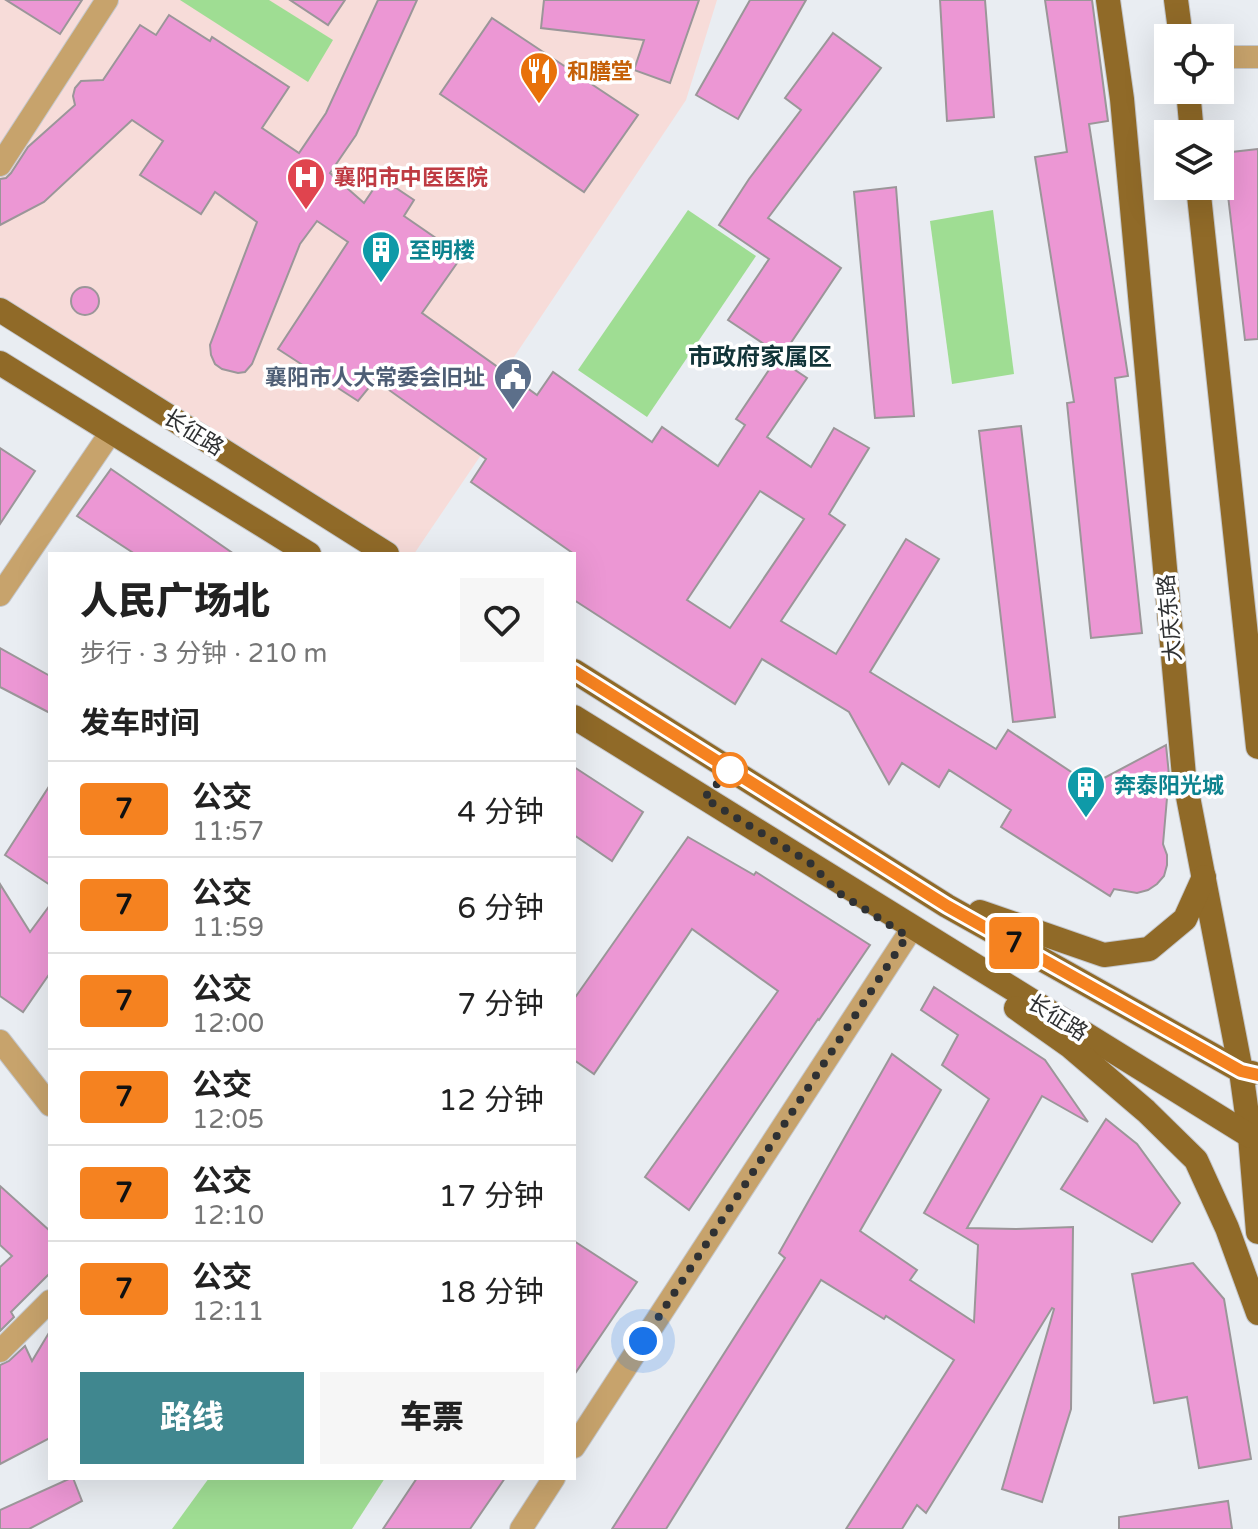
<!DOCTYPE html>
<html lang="zh">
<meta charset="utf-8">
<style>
:root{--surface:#fff;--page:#f6f6f6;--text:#222;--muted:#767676;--line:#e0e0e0;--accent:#40878f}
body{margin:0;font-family:"Varela Round","Noto Sans SC",sans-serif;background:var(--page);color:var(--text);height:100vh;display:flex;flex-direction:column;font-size:30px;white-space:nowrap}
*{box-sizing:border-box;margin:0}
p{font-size:26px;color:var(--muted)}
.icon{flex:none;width:44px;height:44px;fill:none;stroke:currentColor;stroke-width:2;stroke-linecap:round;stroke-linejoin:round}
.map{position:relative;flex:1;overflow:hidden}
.side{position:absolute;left:48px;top:552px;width:528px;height:928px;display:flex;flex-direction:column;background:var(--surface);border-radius:0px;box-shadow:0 8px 32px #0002}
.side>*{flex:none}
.badge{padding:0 16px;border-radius:6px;font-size:28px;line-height:52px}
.tools{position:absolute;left:1154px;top:24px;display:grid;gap:16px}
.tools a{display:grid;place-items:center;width:80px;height:80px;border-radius:0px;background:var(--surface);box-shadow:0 8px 32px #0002;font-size:40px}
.you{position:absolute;width:40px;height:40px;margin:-20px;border:6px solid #fff;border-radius:50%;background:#1a73e8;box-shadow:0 0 0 12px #1a73e833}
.map>.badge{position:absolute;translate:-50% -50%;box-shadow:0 0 0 4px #fff}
h2{padding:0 32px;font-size:30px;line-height:72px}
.round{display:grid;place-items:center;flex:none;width:84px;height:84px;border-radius:0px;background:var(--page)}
.summary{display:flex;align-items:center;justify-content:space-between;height:136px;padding:0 32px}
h1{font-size:38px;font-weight:800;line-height:60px}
.action{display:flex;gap:16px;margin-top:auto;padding:16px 32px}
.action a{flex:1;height:92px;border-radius:0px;background:var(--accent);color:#fff;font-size:32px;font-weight:800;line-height:92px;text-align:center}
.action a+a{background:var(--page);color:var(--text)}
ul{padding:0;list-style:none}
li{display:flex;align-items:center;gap:24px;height:96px;padding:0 32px;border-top:2px solid var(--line)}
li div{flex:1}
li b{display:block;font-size:30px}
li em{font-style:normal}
li .badge{min-width:88px;font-weight:700;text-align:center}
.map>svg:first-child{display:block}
.medical{fill:#f7dcd9}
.green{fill:#9fdd93}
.building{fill:#ec97d4;stroke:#9b9699;stroke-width:2;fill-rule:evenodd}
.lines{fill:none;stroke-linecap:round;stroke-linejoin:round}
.street-casing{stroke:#c4c7cc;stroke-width:24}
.primary-casing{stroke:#c4c7cc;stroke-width:26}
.street{stroke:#c7a36c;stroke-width:22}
.primary{stroke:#906a28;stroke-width:24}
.line-casing{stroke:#fff;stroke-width:18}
.line{stroke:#f58220;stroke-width:12}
.walk{stroke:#2f3133;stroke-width:8;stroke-dasharray:0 14.4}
.stop-dot{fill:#fff;stroke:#f58220;stroke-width:4}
.labels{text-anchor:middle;stroke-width:7;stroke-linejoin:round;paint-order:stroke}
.food-label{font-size:22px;font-weight:bold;fill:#c56008;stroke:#fff;text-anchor:start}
.health-label{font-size:22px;font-weight:bold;fill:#be3a42;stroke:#fff;text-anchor:start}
.culture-label{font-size:22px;font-weight:bold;fill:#0d838f;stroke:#fff;text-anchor:start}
.service-label{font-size:22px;font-weight:bold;fill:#4e5e75;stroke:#fff;text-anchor:end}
.street-label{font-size:22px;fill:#2f3133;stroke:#fff}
.neighbourhood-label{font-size:24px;font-weight:bold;fill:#113438;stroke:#fff}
</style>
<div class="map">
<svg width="1258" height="1529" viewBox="0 0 1258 1529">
<rect width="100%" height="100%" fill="#e9edf2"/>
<polygon class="medical" points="0,0 717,0 686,100 504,372 457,438 481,455 414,554 387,554 0,310"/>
<g class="green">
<polygon points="180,0 269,0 333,40 308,82"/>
<polygon points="688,210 756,256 647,417 578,370"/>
<polygon points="993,210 1014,374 952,384 930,221"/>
<polygon points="209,1478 385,1478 352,1529 172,1529"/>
</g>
<g class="building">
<polygon points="6,0 82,0 60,34"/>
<polygon points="290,0 345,0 328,25"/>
<path d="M 378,0 L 417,0 L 356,135 L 330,173 L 364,203 L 381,178 L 414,200 L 404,216 L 462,256 L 422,313 L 537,395 L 553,372 L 652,442 L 662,427 L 718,466 L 745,425 L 736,419 L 777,358 L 807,378 L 767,437 L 811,467 L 834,428 L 869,448 L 829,514 L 845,525 L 781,621 L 836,654 L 906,539 L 939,559 L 870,672 L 996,749 L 1008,730 L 1091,785 L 1166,745 L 1169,775 L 1163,844 L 1167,855 L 1167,865 L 1164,876 L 1157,884 L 1148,890 L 1137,893 L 1114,889 L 1110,896 L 1001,827 L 1011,810 L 949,770 L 939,787 L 902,763 L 889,784 L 849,712 L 762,659 L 735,704 L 574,600 L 574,554 L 471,482 L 486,459 L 375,380 L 358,401 L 278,349 L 348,242 L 317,221 L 300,244 L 252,364 L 245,372 L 238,373 L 222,369 L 215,364 L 211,355 L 210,345 L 257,222 L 215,192 L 201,214 L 140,175 L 163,141 L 132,120 L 44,202 L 0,225 L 0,179 L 6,178 L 11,173 L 28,147 L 75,105 L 73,96 L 75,88 L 81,81 L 103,80 L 140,25 L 156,35 L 169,15 L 210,41 L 212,37 L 289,87 L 262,128 L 299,153 L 326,113 ZM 760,491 L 804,519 L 730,628 L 687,600 Z"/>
<polygon points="544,0 699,0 670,83 634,70 644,40 541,28"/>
<polygon points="750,0 806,0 738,119 696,95"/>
<polygon points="940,0 985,0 994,117 947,121"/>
<polygon points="1045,0 1092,0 1108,121 1089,124 1128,376 1115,378 1142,633 1091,638 1067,403 1074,402 1035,157 1067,152"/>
<polygon points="492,18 638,115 584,192 440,94"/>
<polygon points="833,33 881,68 768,218 841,268 782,356 728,320 769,259 719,225 749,179 801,110 785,98"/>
<polygon points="1258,149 1258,339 1245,340 1223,153"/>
<polygon points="896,187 914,416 875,418 854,192"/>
<circle cx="85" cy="301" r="14"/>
<polygon points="1021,426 1055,717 1013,722 979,431"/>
<polygon points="0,448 35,471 0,524"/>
<polygon points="111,469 234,554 135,554 77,516"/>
<polygon points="0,648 50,676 50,713 0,687"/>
<polygon points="574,767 643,812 612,861 574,835"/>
<polygon points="50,785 50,885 5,855"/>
<polygon points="688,837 754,875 756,872 870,945 819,1020 818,1019 689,1210 645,1177 778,991 692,929 594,1074 574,1060 574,999"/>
<polygon points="0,884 30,932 50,905 50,973 23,1012 0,996"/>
<polygon points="934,987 1045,1060 1088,1122 1042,1096 967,1228 1016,1229 1073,1227 1071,1409 1042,1502 1002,1489 1054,1309 1052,1308 926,1513 917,1505 902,1529 846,1529 954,1360 886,1316 884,1319 821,1280 666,1529 612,1529 785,1258 779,1253 892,1054 941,1090 860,1231 917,1270 910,1280 974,1322 978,1245 924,1213 989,1099 942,1065 958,1035 921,1010"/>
<polygon points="1106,1119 1137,1144 1180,1203 1152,1242 1061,1189"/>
<polygon points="0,1186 50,1231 50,1273 11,1312 14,1317 0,1331 0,1267 12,1256 0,1245"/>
<polygon points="574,1241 637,1282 574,1375"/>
<polygon points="1193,1263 1224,1299 1251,1459 1199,1468 1187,1397 1154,1403 1132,1274"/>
<polygon points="50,1331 50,1438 0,1464 0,1365 9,1361 25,1346 32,1361"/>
<polygon points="71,1478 73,1478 82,1501 29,1529 0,1529 0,1510"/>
<polygon points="417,1478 505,1478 470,1529 383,1529"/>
<polygon points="1228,1501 1232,1529 1119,1529 1119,1517"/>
</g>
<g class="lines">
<g class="street-casing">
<g id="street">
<polyline points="1220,57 1258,57"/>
<polyline points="0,165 107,0"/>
<polyline points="0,595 111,432"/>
<polyline points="0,1041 50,1105"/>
<polyline points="0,1351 50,1301"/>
<polyline points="574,1447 907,936"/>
<polyline points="521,1529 554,1478"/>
</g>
</g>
<g class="primary-casing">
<g id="primary">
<polyline points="1108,0 1122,99 1184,776 1241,1071 1250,1136 1258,1232"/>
<polyline points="1176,0 1181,38"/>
<polyline points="1188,90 1192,134"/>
<polyline points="1198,186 1258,747"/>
<polyline points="0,310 387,554"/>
<polyline points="0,363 309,554"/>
<polyline points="574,671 947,906 1241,1071 1252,1073"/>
<polyline points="574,717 1250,1136 1258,1136"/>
<polyline points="980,912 1104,955 1149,949 1185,919 1204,877"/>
<polyline points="1016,1008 1071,1047 1146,1111 1196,1160 1227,1228 1258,1313"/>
</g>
</g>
<use href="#street" class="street"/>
<use href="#primary" class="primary"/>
</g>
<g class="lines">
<g class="line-casing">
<polyline id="line" points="574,671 947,906 1241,1071 1258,1075"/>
</g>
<use href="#line" class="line"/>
<polyline class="walk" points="643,1341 907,936 839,893 809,862 704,798 730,770"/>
</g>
<defs>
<g id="restaurant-pin" transform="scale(2)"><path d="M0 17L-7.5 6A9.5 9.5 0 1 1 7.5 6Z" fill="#e8710a" stroke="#fff"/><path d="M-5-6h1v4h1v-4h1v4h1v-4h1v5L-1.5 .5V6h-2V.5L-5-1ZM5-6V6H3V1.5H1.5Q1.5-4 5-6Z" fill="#fff"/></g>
<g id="hospital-pin" transform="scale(2)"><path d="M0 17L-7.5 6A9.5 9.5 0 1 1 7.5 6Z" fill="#e0444e" stroke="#fff"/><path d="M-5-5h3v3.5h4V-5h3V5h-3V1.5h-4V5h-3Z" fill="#fff"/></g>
<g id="building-pin" transform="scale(2)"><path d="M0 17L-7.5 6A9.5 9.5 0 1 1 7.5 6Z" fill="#0f9aa8" stroke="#fff"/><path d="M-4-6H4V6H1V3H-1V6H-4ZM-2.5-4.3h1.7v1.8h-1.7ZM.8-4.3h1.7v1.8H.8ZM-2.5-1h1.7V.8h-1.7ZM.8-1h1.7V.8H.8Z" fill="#fff"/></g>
<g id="civic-pin" transform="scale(2)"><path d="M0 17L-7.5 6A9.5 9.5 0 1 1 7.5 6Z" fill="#5c6f8a" stroke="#fff"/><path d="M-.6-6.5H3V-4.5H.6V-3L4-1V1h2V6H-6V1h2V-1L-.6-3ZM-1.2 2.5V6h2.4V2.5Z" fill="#fff"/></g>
</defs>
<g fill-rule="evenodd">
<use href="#restaurant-pin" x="539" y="71"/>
<use href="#hospital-pin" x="306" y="177"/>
<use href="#building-pin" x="381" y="250"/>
<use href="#civic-pin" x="513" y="377"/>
<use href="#building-pin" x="1086" y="785"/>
</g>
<circle class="stop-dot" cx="730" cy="770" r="16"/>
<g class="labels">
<g class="food-label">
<text x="567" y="79">和膳堂</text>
</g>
<g class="health-label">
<text x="334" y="185">襄阳市中医医院</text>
</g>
<g class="culture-label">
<text x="409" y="258">至明楼</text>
<text x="1114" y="793">奔泰阳光城</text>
</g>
<g class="service-label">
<text x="485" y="385">襄阳市人大常委会旧址</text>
</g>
<g class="street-label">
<text transform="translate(194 432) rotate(32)" y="8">长征路</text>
<text transform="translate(1169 618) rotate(-95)" y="8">大庆东路</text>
<text transform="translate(1058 1017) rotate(32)" y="8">长征路</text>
</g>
<g class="neighbourhood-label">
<text x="760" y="365">市政府家属区</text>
</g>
</g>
</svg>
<div class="tools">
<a><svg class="icon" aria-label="locate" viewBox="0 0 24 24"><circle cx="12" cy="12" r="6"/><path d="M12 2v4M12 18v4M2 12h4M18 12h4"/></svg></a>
<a><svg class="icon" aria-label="layers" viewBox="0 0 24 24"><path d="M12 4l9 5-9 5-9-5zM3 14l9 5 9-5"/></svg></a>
</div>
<div class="you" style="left:643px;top:1341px"></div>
<b class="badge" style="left:1014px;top:943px;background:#f58220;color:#111">7</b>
<section class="side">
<div class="summary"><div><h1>人民广场北</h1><p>步行 · 3 分钟 · 210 m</p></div><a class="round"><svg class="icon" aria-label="heart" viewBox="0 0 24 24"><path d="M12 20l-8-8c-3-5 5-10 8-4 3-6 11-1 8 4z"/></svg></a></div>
<h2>发车时间</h2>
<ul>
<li><span class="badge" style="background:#f58220;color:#111">7</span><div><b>公交</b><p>11:57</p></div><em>4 分钟</em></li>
<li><span class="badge" style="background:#f58220;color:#111">7</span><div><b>公交</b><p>11:59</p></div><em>6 分钟</em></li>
<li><span class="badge" style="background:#f58220;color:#111">7</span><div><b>公交</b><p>12:00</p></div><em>7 分钟</em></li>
<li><span class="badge" style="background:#f58220;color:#111">7</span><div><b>公交</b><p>12:05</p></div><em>12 分钟</em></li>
<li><span class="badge" style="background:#f58220;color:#111">7</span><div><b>公交</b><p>12:10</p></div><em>17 分钟</em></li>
<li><span class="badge" style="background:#f58220;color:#111">7</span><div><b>公交</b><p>12:11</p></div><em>18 分钟</em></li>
</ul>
<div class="action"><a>路线</a><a>车票</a></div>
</section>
</div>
